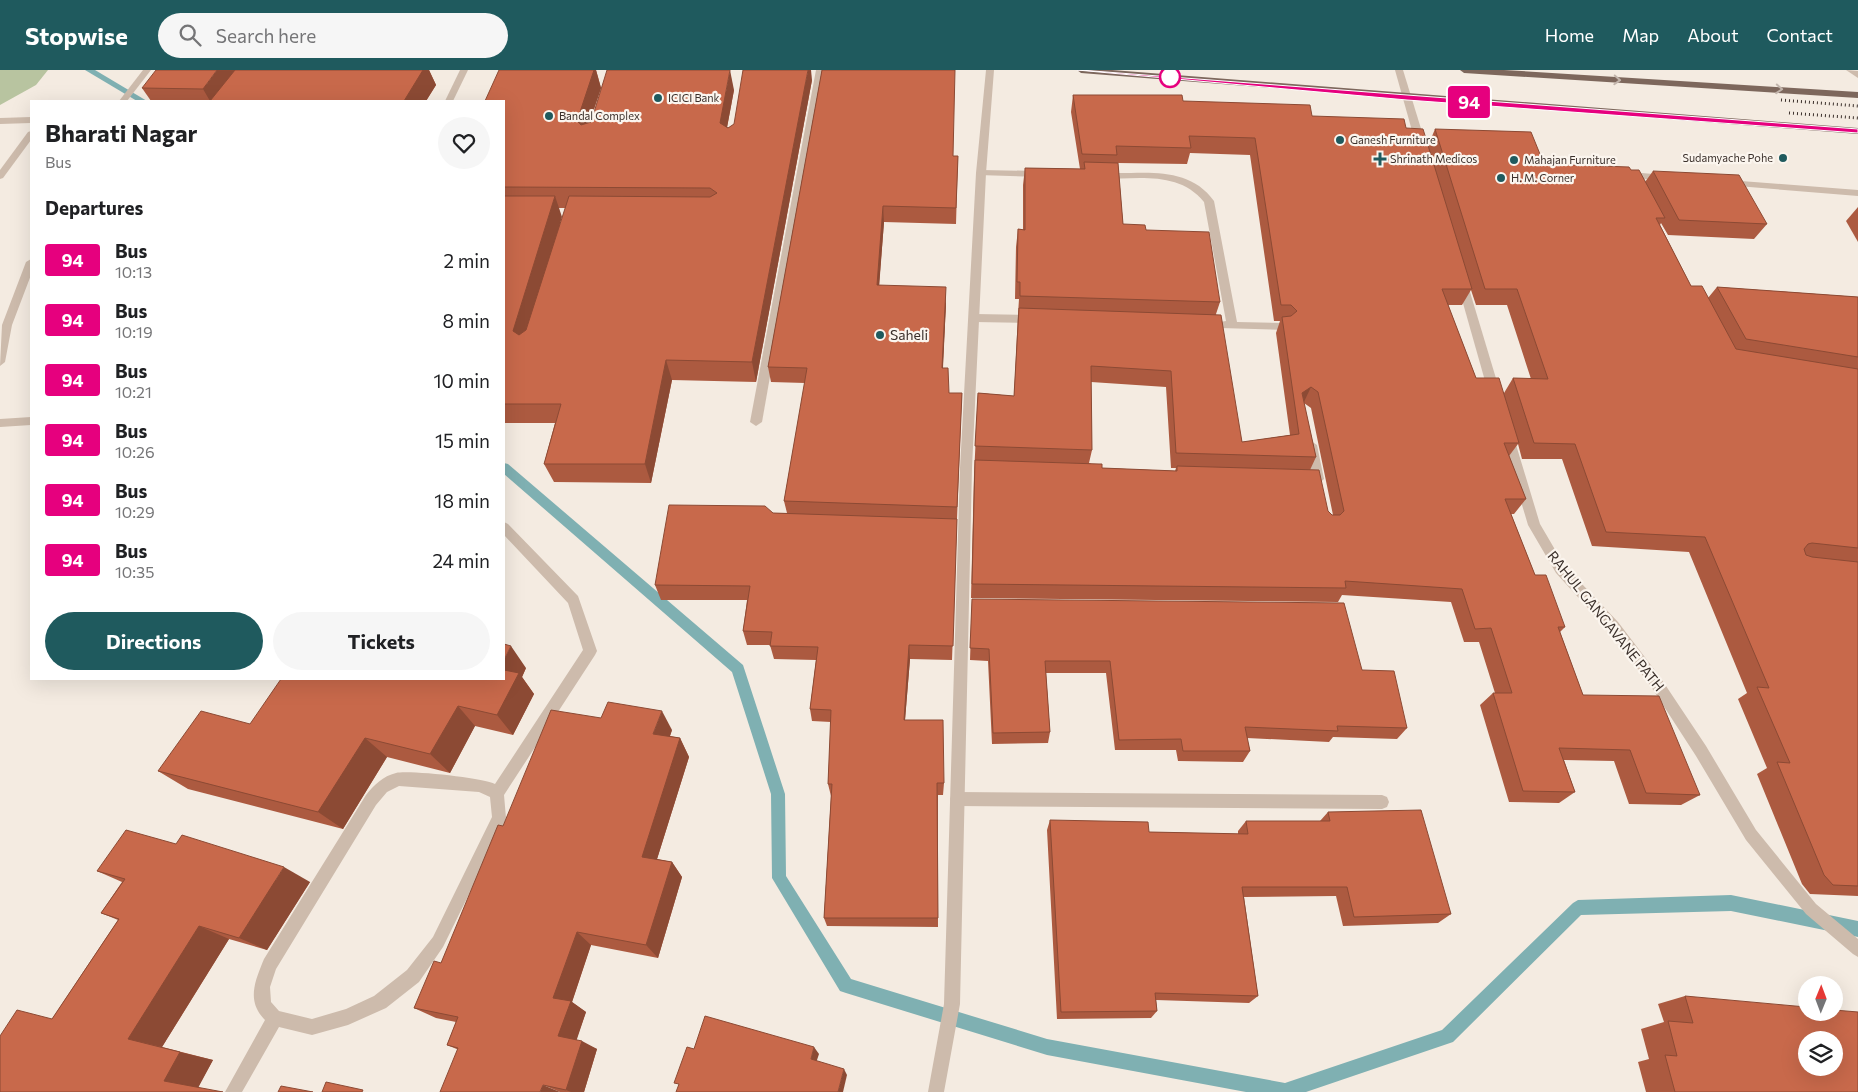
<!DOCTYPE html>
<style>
:root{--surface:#fff;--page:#f6f6f6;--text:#202124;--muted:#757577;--accent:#1f5a5e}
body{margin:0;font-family:Commissioner,sans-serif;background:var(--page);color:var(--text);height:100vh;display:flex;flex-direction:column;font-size:19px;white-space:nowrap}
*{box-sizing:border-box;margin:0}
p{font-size:16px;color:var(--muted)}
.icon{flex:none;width:28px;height:28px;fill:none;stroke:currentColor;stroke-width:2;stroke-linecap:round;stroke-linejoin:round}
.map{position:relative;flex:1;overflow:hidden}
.sheet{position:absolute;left:30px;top:30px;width:475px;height:580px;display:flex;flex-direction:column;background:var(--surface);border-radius:0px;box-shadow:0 5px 20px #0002}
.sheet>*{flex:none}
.badge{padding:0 10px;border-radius:4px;font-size:18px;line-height:32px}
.needle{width:32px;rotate:1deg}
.fabs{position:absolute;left:1798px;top:906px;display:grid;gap:10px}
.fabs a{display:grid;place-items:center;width:45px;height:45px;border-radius:50%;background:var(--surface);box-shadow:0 5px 20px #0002;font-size:25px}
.map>.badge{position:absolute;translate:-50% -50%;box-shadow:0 0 0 2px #fff}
h2{padding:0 15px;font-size:19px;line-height:45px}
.round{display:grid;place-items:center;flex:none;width:52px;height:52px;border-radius:26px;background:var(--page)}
.summary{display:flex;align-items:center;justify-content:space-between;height:85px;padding:0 15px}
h1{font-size:24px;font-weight:700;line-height:38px}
.cta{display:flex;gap:10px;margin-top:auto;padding:10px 15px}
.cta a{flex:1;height:58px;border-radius:30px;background:var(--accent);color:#fff;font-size:20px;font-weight:700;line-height:58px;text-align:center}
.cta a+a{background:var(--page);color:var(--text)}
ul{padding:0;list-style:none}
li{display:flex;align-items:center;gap:15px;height:60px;padding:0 15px}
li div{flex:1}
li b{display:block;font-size:19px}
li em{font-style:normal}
li .badge{min-width:55px;font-weight:700;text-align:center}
header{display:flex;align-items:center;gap:30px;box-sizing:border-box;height:70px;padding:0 25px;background:var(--accent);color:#fff}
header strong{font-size:24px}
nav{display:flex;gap:28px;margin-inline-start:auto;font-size:18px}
.search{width:350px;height:45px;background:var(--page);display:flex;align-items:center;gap:12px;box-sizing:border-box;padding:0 18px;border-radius:28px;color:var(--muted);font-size:19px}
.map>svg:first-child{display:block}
.green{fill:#b8c4a0}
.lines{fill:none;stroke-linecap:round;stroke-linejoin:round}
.stream{fill:#7fb0b2;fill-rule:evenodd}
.service{fill:#cdbbac;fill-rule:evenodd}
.minor{fill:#cdbbac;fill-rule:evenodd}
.tertiary{fill:#cdbbac;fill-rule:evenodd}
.primary{fill:#7d675c;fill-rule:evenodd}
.rail{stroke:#3b302b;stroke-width:3;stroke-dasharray:1 3;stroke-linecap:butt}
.wall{fill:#ac5a40;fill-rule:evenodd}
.shaded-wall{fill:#8c4a34}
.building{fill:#c8694b;stroke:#8c4a34;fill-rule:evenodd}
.oneway{stroke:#c2b5ac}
.line{fill:#e6007e;stroke:#fff}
.stop-dot{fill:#fff;stroke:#e6007e;stroke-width:2.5}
.poi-dot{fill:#1f5a5e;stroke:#fbf5ee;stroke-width:2}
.labels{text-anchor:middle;stroke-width:4.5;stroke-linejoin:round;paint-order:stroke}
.far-poi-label{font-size:11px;fill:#3b302b;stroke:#fbf5ee;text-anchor:start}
.poi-label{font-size:14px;fill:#3b302b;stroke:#fbf5ee;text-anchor:start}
.street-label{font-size:14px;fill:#3b302b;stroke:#fbf5ee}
</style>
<header>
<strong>Stopwise</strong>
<div class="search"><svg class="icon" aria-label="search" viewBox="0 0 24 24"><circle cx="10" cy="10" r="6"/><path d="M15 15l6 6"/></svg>Search here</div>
<nav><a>Home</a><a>Map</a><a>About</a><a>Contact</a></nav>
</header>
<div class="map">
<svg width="1858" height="1022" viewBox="0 0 1858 1022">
<rect width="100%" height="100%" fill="#f4ebe1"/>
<polygon class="green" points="0,0 48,0 36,15 0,35"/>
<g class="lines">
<g class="stream">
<polygon points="85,0 95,0 147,31 137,31"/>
<polygon points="504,393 508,394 743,595 785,724 786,806 851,909 1047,969 1285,1013 1442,960 1573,833 1578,830 1731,825 1858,851 1858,867 1731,841 1581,845 1453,972 1306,1022 1246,1022 1047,985 846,923 840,921 772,808 771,724 732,602 504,404"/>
</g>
<g class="service">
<polygon points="143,0 151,0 127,31 119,31"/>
<polygon points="460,0 468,0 453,31 445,31"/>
<polygon points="981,100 1039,101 1044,104 1039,107 978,105 976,103"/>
<path d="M 1131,103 C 1162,102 1194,103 1214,131 L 1237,252 L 1284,253 L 1288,254 L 1288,260 L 1220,258 L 1220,252 L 1226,251 L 1204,132 C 1179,101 1138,109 1102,109 L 1097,106 L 1102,103 Z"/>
<polygon points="31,189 31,205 12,255 5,292 0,296 2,255 26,192"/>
<polygon points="975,244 1034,245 1039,249 1034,253 975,252 970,248"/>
<polygon points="31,347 31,355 0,357 0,349"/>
<path d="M 504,452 L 508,454 L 578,526 L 597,581 L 595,585 L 504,725 L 506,748 L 504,753 L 443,877 L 419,912 L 386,938 L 348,955 L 312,965 L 279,957 L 242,1022 L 225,1022 L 265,950 C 246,931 255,911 264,889 L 366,725 C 374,715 383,706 396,703 C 409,700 484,708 495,714 L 583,580 L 568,533 L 504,465 ZM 399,716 L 479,722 L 490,727 L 492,747 L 433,867 L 407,900 L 374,926 L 346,939 L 312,949 L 279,941 L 271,932 L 270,917 L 276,899 L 376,735 L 387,722 Z"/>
</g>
<g class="minor">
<polygon points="816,0 824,0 762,352 756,356 750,352"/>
<polygon points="1846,0 1858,1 1858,8"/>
<polygon points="31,47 31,53 0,54 0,48"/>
<polygon points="31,61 31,70 3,108 0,109 0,100 28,62"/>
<polygon points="1629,102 1666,105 1671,108 1666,111 1634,108 1630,111 1627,110 1624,105"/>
<polygon points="1728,110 1858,120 1858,126 1725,115 1723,113"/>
<polygon points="1311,371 1317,375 1324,409 1318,414 1307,412 1305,409 1311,404 1305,375"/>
<polygon points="957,722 1382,725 1387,727 1389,732 1387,737 1382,739 957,736 952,734 950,729 952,724"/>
</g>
<g class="tertiary">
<polygon points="986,0 994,0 986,103 972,398 960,934 944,1022 928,1022 944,934 960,398 976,103"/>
<polygon points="1395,0 1403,0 1426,75 1424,77 1416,75"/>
<polygon points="1462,209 1467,212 1501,325 1495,329 1489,325 1457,212"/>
<polygon points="1508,364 1514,368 1540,454 1564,495 1618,552 1660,607 1706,676 1756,760 1816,834 1858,869 1858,887 1853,884 1806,844 1746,770 1696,686 1650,615 1608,560 1556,503 1528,455 1502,368"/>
</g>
<g class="primary">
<polygon points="1077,0 1112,0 1858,58 1858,64 1081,3"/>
<polygon points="1460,0 1504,0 1858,22 1858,28 1464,3"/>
</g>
<g class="rail">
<polyline points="1781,30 1858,36"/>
<polyline points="1789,43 1858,48"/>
</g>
</g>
<g class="wall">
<polygon points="423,0 429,0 436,15 426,31 151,31 142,18"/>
<path d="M 499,0 L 596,0 L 601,18 L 590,52 L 734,20 L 727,57 L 728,58 L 812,10 L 756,312 L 672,310 L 651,413 L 554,412 L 544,394 L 555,353 L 504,353 L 504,31 ZM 559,138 L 566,138 L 560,155 Z"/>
<polygon points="822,0 953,86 958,86 956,154 884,152 879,215 946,233 943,298 949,323 962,323 957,449 952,590 910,589 905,650 944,713 943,725 938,725 938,857 827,856 824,848 831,726 828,714 831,652 812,651 810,639 816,590 774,589 770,575 747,575 743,561 747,530 661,530 655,515 773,443 787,443 784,431 805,313 771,312 768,297"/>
<path d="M 1073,25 L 1183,31 L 1312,46 L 1406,58 L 1428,76 L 1435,59 L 1544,94 L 1631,100 L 1645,112 L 1653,101 L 1767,154 L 1754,169 L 1668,165 L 1661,153 L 1660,155 L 1691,216 L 1708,228 L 1717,217 L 1858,227 L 1858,826 L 1810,824 L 1802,814 L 1757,704 L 1767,698 L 1738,629 L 1747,623 L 1689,482 L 1592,476 L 1562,389 L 1522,389 L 1518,374 L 1509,386 L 1526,429 L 1514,444 L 1511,444 L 1535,505 L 1565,557 L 1560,562 L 1583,625 L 1700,725 L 1681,735 L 1629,734 L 1614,691 L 1564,690 L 1575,722 L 1559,733 L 1509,732 L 1480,635 L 1493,623 L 1495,623 L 1479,572 L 1464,572 L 1451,532 L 1342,525 L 1338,532 L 971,528 L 974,405 L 978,323 L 1014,326 L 1018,244 L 1019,229 L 1015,229 L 1016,177 L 1018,159 L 1023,160 L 1023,115 L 1025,98 L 1080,99 L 1071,42 ZM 1190,83 L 1250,85 L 1274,251 L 1280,251 L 1276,263 L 1290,365 L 1242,372 L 1216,244 L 1220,232 L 1146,160 L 1123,154 L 1118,93 L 1187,94 ZM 1471,220 L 1476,235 L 1507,235 L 1531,309 L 1513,308 L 1504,323 L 1476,308 L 1448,235 L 1462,235 ZM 1091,312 L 1166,317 L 1171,398 L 1176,398 L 1175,401 L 1102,398 L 1089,393 L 1092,380 ZM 1304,333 L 1311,338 L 1333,445 L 1332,445 L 1328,441 L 1310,400 L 1316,387 Z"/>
<polygon points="1858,137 1858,172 1846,151"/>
<polygon points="972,529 1362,600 1407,658 1397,669 1333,667 1329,672 1247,668 1250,681 1243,692 1178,691 1176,680 1115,680 1106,603 1046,603 1050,662 1048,673 992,674 988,591 970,590"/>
<polygon points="526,598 522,607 534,624 513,665 475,656 450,703 387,687 343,759 188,719 158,701 250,654"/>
<polygon points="672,660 670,666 680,668 689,687 657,789 672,792 682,807 658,888 591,875 572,932 586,942 576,970 597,979 584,1022 560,1022 447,975 456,952 436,948 414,938 441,893 503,756"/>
<polygon points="1328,742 1451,844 1438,853 1343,856 1336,826 1244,827 1258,926 1249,933 1156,930 1157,941 1151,948 1057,949 1047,760 1050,750 1149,762 1238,764 1238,761 1246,751 1320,751"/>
<polygon points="97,801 310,812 267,880 229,869 162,977 213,990 198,1017 0,1022 52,949 118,850 101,843 122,812"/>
<polygon points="1685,926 1858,1022 1646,1022 1638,992 1649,989 1641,959 1664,952 1658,934"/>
</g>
<g class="shaded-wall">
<polygon points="217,0 237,0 210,31 203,19"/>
<polygon points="423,0 429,0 436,15 426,31 404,31"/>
<polygon points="594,0 596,0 601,18 583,71 577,51"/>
<polygon points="730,0 734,20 724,74 720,53"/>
<polygon points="808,0 811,0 812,10 756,312 752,292"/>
<polygon points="555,126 562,147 522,280 513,261"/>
<polygon points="883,136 884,152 878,231 877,215"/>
<polygon points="946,217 946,233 942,313 942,298"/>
<polygon points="666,290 672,310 651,413 645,394"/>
<polygon points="1311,317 1304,332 1302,323"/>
<polygon points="909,575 910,589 904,662 904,650"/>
<polygon points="511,576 526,598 522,607 534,624 513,665 497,645 504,605 504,590"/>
<polygon points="458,636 475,656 450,703 430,684"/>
<polygon points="662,641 672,660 664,683 653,664"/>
<polygon points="365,668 387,687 343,759 318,742"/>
<polygon points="680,668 689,687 653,802 642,787"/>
<polygon points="672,792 682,807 658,888 646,875"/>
<polygon points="284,797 310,812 267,880 239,868"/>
<polygon points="199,856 229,869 162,977 128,969"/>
<polygon points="577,862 591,875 572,932 586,942 575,975 558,966 553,928"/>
<polygon points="582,971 597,979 584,1022 571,1022 566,1020"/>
<polygon points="814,977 819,984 815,996 811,989"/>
<polygon points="180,982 213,990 198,1018 164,1011"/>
<polygon points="844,999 847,1005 843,1022 838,1022"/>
<polygon points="543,1015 560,1022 540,1022"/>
</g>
<g class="building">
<polygon points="156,0 217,0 203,19 142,18"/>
<polygon points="235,0 423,0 404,31 210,31"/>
<polygon points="499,0 594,0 577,51 581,55 591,52 607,0 730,0 720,53 728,58 734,54 743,0 808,0 752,292 666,290 645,394 544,394 561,334 504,334 504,126 555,126 513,261 519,265 526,260 569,126 710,127 717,123 710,118 504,117 504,31 485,31"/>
<polygon points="822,0 955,0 953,86 958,86 956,138 883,136 877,215 946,217 942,298 948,298 949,323 962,323 957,437 784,431 807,298 768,297"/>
<polygon points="1073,25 1182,25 1183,31 1310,35 1312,46 1404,49 1406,58 1423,59 1472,219 1442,219 1476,308 1499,308 1519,373 1504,373 1526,429 1505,429 1535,505 1546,505 1565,557 1558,557 1583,625 1659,626 1700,725 1646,723 1630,680 1559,678 1575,722 1523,721 1493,623 1512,623 1491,558 1475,559 1462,519 1345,511 1346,518 972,514 975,390 1099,394 1102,394 1102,398 1177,401 1177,396 1319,400 1328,441 1332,445 1340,445 1344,441 1318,322 1311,317 1302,323 1316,387 1176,383 1171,301 1091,296 1092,380 975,376 978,323 1014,326 1019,238 1221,245 1242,372 1299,364 1282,247 1291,246 1297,241 1291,235 1281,235 1255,68 1189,66 1191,78 1116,76 1117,85 1082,84"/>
<polygon points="1435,59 1531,62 1544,94 1629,97 1631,100 1639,100 1665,148 1656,148 1691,216 1702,216 1736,279 1858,299 1858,478 1812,473 1808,474 1804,479 1806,485 1812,487 1858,492 1858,816 1833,815 1824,805 1777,692 1790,693 1757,617 1769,618 1705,467 1606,462 1575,374 1534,373 1513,308 1548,309 1517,219 1485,219"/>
<polygon points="1084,92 1118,93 1123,154 1145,155 1146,160 1209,162 1220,232 1020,226 1020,212 1017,212 1018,159 1025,160 1025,98 1085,99"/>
<polygon points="1653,101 1739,105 1767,154 1679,150"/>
<polygon points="1717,217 1858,227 1858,287 1746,269"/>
<polygon points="669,435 765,436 773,443 957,449 953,576 909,575 904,650 943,650 944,713 937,713 938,848 824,848 832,714 828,714 831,640 810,639 818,577 770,576 772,562 743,561 750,516 655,515"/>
<polygon points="972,529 1344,533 1362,600 1394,601 1407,658 1337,656 1338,661 1245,657 1250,681 1183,681 1181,669 1119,670 1110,591 1045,591 1050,662 993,663 989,579 970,578"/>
<polygon points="504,574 511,576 504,590"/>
<polygon points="504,600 519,603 497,645 458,636 430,684 365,668 318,742 158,701 201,641 250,654 281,609 504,609"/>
<polygon points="608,632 662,641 653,664 680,668 642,787 672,792 646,875 577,862 553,928 571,931 558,966 582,971 566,1020 543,1015 540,1022 440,1022 458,978 447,975 458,947 414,938 434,891 441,893 498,755 503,756 551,640 601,648"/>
<polygon points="1421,740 1451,844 1354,847 1347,817 1242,817 1258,926 1155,923 1157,941 1061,942 1050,750 1148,752 1149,762 1248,764 1246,751 1330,751 1328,742"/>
<polygon points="126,760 176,774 182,765 284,797 239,868 199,856 128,969 180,982 164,1011 223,1022 0,1022 0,966 17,940 52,949 119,849 101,843 125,809 97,801"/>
<path d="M 1685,926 L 1806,937 L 1806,942 L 1834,942 L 1834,940 L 1858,942 L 1858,1022 L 1675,1022 L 1665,985 L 1677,986 L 1668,951 L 1693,953 ZM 1806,970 L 1834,970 L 1834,998 L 1806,998 Z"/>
<polygon points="705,946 814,977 811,989 844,999 838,1022 676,1022 679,1014 674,1013 687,977 694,979"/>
<polygon points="326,1012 363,1020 362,1022 322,1022"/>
<polygon points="281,1016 313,1022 278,1022"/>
</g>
<defs><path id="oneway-chevron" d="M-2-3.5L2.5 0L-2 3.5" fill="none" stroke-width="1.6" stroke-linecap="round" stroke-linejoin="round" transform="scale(1.25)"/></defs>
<g class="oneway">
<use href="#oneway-chevron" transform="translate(1617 10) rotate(3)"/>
<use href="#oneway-chevron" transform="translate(1779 19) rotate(4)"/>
</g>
<polygon class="line" points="1077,0 1080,0 1407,25 1858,59 1858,63 1407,30"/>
<circle class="stop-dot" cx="1170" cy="7" r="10"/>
<g class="poi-dot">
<circle cx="658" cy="28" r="5"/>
<circle cx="549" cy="46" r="5"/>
<circle cx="1340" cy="70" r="5"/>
<circle cx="1783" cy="88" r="5"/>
<path d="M1377.5 81.5h5v5h5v5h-5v5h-5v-5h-5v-5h5z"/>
<circle cx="1514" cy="90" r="5"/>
<circle cx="1501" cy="108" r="5"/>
<circle cx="880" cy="265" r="5"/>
</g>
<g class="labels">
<g class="far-poi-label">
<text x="668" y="32">ICICI Bank</text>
<text x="559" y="50">Bandal Complex</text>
<text x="1350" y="74">Ganesh Furniture</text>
<text x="1773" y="92" text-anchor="end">Sudamyache Pohe</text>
<text x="1390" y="93">Shrinath Medicos</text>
<text x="1524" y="94">Mahajan Furniture</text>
<text x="1511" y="112">H. M. Corner</text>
</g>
<g class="poi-label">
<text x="890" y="270">Saheli</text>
</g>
<g class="street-label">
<text transform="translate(1606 551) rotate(51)" y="5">RAHUL GANGAVANE PATH</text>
</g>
</g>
</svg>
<div class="fabs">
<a><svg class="needle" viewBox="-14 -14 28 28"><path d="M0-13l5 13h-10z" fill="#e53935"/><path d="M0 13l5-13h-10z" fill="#757577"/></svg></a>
<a><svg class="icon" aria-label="layers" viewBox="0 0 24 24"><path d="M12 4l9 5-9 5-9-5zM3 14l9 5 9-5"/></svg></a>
</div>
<b class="badge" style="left:1469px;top:32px;background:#e6007e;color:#fff">94</b>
<section class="sheet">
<div class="summary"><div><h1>Bharati Nagar</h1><p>Bus</p></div><a class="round"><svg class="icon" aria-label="heart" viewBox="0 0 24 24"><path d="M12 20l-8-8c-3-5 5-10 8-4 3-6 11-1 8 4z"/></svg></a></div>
<h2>Departures</h2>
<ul>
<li><span class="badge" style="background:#e6007e;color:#fff">94</span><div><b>Bus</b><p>10:13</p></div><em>2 min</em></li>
<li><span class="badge" style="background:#e6007e;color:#fff">94</span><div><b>Bus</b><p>10:19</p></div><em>8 min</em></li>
<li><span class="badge" style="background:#e6007e;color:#fff">94</span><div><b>Bus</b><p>10:21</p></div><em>10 min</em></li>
<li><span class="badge" style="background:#e6007e;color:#fff">94</span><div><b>Bus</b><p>10:26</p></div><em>15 min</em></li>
<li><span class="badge" style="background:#e6007e;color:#fff">94</span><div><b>Bus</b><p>10:29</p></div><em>18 min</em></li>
<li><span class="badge" style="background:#e6007e;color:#fff">94</span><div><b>Bus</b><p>10:35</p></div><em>24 min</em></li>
</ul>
<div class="cta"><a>Directions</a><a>Tickets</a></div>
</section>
</div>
